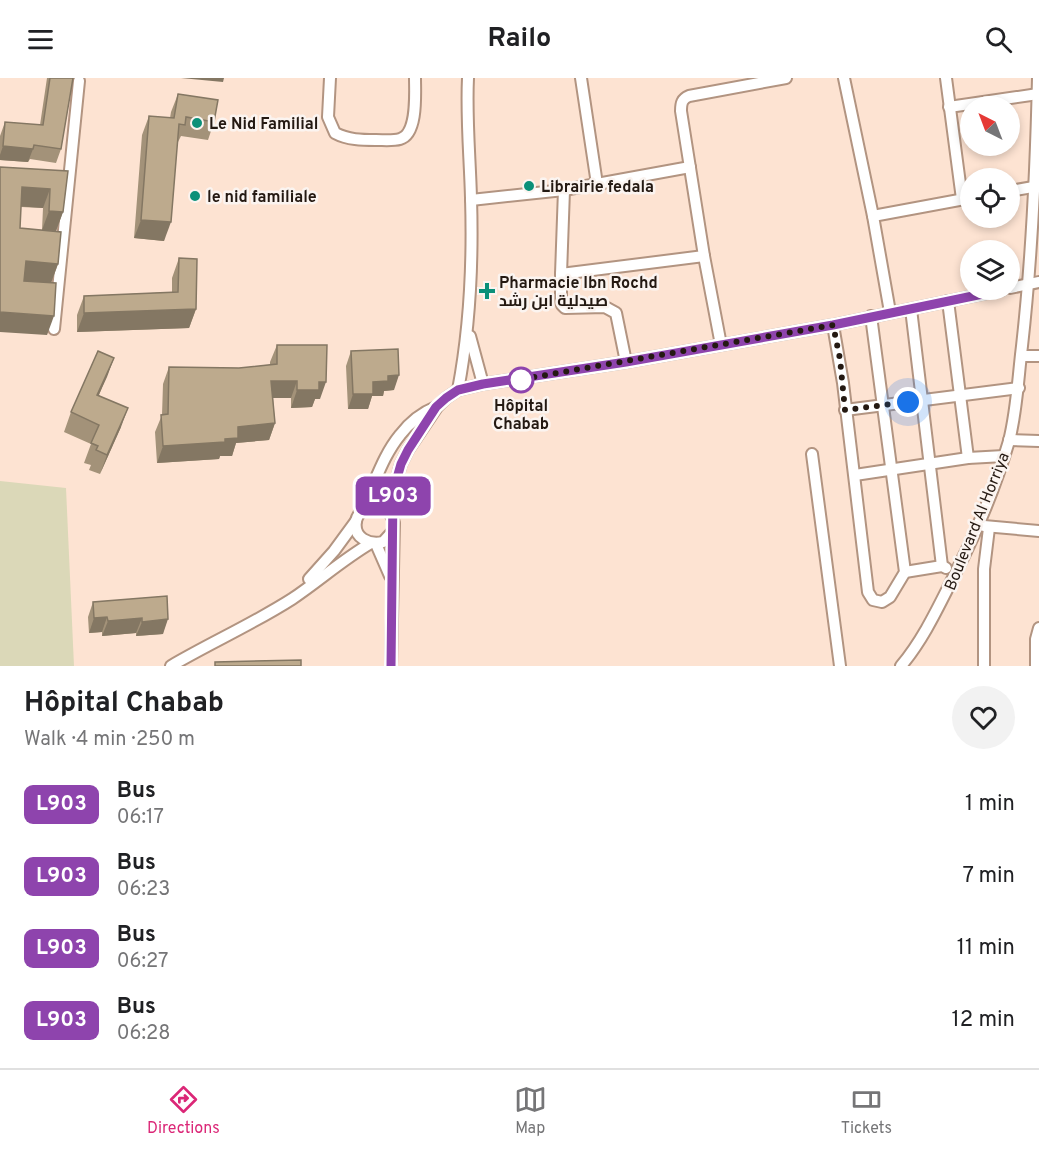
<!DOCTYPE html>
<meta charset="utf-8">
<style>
:root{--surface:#fff;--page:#f2f2f2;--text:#202124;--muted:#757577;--line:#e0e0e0;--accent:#db2777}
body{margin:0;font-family:Overpass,Cairo,sans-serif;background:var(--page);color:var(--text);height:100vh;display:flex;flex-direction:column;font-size:22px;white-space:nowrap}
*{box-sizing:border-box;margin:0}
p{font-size:20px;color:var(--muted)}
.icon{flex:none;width:33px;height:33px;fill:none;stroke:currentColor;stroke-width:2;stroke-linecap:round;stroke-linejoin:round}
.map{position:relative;height:588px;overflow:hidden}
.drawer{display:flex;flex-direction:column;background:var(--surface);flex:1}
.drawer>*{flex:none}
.badge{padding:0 12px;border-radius:9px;font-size:21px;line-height:39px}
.needle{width:39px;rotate:318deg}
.buttons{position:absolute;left:960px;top:18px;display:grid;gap:12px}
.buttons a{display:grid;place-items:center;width:60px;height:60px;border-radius:50%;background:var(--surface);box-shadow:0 3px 9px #0003;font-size:30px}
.you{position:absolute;width:30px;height:30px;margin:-15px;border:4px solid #fff;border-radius:50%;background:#1a73e8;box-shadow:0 0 0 9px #1a73e833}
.map>.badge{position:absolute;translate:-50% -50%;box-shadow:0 0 0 3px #fff}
.round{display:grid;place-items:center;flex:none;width:63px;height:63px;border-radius:32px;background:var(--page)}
.head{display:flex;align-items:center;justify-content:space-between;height:102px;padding:0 24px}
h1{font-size:28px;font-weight:700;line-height:45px}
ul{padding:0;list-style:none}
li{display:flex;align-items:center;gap:18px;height:72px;padding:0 24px}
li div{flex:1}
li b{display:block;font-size:22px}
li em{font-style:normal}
li .badge{min-width:66px;font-weight:700;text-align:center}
header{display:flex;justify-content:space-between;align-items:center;height:78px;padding:0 24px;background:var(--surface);font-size:27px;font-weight:700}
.tabs{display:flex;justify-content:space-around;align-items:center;height:84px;border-top:2px solid var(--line);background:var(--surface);font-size:16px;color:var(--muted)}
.tabs a{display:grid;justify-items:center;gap:3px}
.tabs .active{color:var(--accent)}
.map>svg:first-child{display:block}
.green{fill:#dbd8b8}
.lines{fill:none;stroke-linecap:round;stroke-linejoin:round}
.minor-casing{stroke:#b29481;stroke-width:14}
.minor{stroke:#fff;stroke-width:10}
.wall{fill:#a39279;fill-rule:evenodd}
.shaded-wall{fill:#847763}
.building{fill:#bdaa8d;stroke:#847763;stroke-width:1.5}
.line-casing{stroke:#fff;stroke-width:14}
.line{stroke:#8e44ad;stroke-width:9}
.walk{stroke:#241912;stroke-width:6;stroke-dasharray:0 10.8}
.poi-dot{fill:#0b9079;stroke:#fbf4f0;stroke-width:2}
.stop-dot{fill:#fff;stroke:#8e44ad;stroke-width:3}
.labels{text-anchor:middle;stroke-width:5;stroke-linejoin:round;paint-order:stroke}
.poi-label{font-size:16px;font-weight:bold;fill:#241912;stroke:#fbf4f0;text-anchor:start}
.stop-label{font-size:16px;font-weight:bold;fill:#241912;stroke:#fbf4f0}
.street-label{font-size:16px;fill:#241912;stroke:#fbf4f0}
</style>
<header><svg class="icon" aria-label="menu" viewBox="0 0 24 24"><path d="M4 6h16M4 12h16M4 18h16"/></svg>Railo<svg class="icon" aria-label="search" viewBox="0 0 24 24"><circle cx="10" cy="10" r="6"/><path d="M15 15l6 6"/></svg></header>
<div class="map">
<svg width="1039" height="588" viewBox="0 0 1039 588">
<rect width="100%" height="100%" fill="#fde3d2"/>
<polygon class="green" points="0,403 66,410 74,588 0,588"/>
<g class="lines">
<g class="minor-casing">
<g id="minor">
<path d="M 330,0 L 328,39 L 335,55 C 348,62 362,62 376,62 C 384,62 393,63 400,61 C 418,56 415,15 415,0"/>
<polyline points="581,0 597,106"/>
<polyline points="844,0 873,138 890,234"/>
<polyline points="946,0 962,121"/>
<polyline points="949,29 1038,16"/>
<polyline points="564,112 561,196 704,178"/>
<polyline points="1010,113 1039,108"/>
<polyline points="471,122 564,112 690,89"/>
<polyline points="873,138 970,120"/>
<polyline points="561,196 561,223 562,227 565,230 605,229 616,235 626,284"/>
<polyline points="1010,210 1039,204"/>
<polyline points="948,223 968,380"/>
<polyline points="911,231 942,488"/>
<polyline points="833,247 843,305 868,514 873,522 882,524 890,519 905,494 871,238"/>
<polyline points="54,251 79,3"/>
<polyline points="470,258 483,306"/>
<path d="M 721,267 L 704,178 L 681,33 C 681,25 682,21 689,18 L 786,0"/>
<polyline points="1021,278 1039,278"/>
<path d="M 458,312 C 470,249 473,184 471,120 C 470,80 466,40 468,0"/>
<polyline points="845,332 1019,310"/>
<polyline points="1009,362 1039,363"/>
<polyline points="812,376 840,588"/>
<polyline points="855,397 968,380 1004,378"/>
<path d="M 362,432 C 377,424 390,429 394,445 L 391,588"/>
<polyline points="392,438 393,414 401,386 408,372 437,329 446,320 458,312 483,306 626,284 833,247 1002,212"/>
<polyline points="984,448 1039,453"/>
<path d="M 393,453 L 383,464 C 369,467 353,460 356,443 C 357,438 360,435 362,431 C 375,406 382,379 400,357 C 410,344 421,335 436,329"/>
<polyline points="376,466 390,498"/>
<polyline points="905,494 942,488 946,490"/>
<polyline points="309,501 334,473 356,443"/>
<path d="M 171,588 C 210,565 253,546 292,521 C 319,503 342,482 371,465"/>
<path d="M 901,588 C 925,559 939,527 956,494 C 977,453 996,407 1009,363 C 1017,332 1018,300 1022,268 C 1032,179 1036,90 1038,0"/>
<polyline points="984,588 984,491 989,450"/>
<polyline points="1036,588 1036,561 1039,550"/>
</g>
</g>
<use href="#minor" class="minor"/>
</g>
<g class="wall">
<polygon points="47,0 73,0 61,71 56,85 30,81 28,84 0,82 0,58 5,44 40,47"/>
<polygon points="178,16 214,44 208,62 181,58 177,66 164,163 134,160 142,57 149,38 170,40 171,34"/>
<path d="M 0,89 L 68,93 L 63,134 L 56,153 L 58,186 L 51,205 L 47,257 ZM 21,129 L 43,130 L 42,152 L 20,150 Z"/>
<polygon points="179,180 196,231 189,250 77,254 77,237 84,218 172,214 172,200"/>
<polygon points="277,267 320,321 315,321 312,329 291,330 291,320 273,320 275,345 269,362 236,365 232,378 220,378 219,381 157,385 155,354 162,337 163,306 169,289 239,290 270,287 270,284"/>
<polygon points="351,273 394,312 384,313 383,318 372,318 368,331 348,331 346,288"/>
<polygon points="114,280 99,317 121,349 100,396 89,392 91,387 84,385 91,366 64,354 71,334"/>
<polygon points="167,518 163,556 136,558 136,555 102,558 102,554 89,555 88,539 93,524"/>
</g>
<g class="shaded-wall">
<polygon points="181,0 224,0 223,4"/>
<polygon points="3,68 33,71 28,84 0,82 0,77"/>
<polygon points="22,109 50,111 43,130 15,128"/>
<polygon points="49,133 63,134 56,153 42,152"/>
<polygon points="141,142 171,144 164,163 134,160"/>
<polygon points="26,183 58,186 51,205 19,203"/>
<polygon points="196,231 189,250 77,254 84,235"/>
<polygon points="0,234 54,238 47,257 0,254"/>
<polygon points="114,280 107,299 90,336 97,317"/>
<polygon points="399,297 394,312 384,313 383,318 372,318 368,331 348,331 353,316 373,304 388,298"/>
<polygon points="271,303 297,303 291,320 265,320"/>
<polygon points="319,304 326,304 320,321 315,321 312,329 291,330 297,312"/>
<polygon points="128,330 121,349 100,396 107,377"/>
<polygon points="275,345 269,362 236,365 232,378 220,378 219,381 157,385 163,368 225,361 238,349"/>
<polygon points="107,539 102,554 89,555 94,540"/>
<polygon points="142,540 136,555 102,558 108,543"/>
<polygon points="168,541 163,556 136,558 142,544"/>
</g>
<g class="building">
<polygon points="50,0 73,0 61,71 34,67 33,71 3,68 5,44 43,47"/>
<polygon points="178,16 218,22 214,44 186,39 185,47 179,46 171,144 141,142 149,38 174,40"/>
<polygon points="0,89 68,93 63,134 49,133 50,111 22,109 20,150 61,154 58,186 26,183 24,203 56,205 54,238 0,234"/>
<polygon points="179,180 197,181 196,231 84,235 84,218 178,214"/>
<polygon points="277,267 327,267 326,304 319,304 319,312 297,312 297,303 271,303 275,345 238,349 238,360 225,361 225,364 163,368 161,337 168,336 169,289 239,290 277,286"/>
<polygon points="398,271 399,297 388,298 388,303 373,304 373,316 353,316 351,273"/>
<polygon points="98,273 114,280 97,317 128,330 107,377 96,372 98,368 91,365 99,347 71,334"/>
<polygon points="167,518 168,541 142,544 142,540 108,543 107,539 94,540 93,524"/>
<polygon points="301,582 301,588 215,588 215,584"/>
</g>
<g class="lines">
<g class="line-casing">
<polyline id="line" points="391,588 393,414 401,386 408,372 436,329 446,320 458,312 483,306 626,284 833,247 1002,212"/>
</g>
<use href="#line" class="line"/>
<polyline class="walk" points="521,302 517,302 833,247 840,281 845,332 908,324"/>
</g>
<g class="poi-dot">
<circle cx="197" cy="45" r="6"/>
<circle cx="529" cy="108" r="6"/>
<circle cx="195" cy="118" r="6"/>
<path d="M484 204h6v6h6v6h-6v6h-6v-6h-6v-6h6z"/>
</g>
<circle class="stop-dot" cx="521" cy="302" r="12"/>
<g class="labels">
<g class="poi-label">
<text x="209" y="51">Le Nid Familial</text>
<text x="541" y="114">Librairie fedala</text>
<text x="207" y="124">le nid familiale</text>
<text x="499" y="210">Pharmacie Ibn Rochd<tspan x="499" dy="18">صيدلية ابن رشد</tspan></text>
</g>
<g class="stop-label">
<text x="521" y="333">Hôpital<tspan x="521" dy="18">Chabab</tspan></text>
</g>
<g class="street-label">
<text transform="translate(976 443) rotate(-68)" y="6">Boulevard Al Horriya</text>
</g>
</g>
</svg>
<div class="buttons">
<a><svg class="needle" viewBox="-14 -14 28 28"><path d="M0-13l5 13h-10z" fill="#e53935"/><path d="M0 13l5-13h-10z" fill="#757577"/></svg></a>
<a><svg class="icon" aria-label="locate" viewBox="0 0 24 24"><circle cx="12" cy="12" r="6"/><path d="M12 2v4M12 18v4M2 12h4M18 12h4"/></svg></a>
<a><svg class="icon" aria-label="layers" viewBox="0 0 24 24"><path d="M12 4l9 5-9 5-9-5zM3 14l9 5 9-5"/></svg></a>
</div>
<div class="you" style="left:908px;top:324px"></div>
<b class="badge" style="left:393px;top:418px;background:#8e44ad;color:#fff">L903</b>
</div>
<section class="drawer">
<div class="head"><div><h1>Hôpital Chabab</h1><p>Walk · 4 min · 250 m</p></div><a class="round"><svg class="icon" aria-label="heart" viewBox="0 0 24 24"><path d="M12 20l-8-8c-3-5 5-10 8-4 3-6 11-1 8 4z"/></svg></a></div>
<ul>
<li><span class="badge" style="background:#8e44ad;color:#fff">L903</span><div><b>Bus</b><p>06:17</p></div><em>1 min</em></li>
<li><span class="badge" style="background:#8e44ad;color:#fff">L903</span><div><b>Bus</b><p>06:23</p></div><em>7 min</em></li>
<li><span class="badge" style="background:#8e44ad;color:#fff">L903</span><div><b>Bus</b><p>06:27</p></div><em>11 min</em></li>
<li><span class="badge" style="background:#8e44ad;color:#fff">L903</span><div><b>Bus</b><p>06:28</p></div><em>12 min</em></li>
</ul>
</section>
<nav class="tabs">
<a class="active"><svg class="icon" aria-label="directions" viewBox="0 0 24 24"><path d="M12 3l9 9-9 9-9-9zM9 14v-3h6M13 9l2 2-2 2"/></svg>Directions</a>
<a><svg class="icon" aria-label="map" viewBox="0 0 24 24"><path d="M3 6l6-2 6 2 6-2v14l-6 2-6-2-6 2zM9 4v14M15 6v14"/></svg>Map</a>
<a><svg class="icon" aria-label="tickets" viewBox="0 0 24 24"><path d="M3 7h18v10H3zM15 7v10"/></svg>Tickets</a>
</nav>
